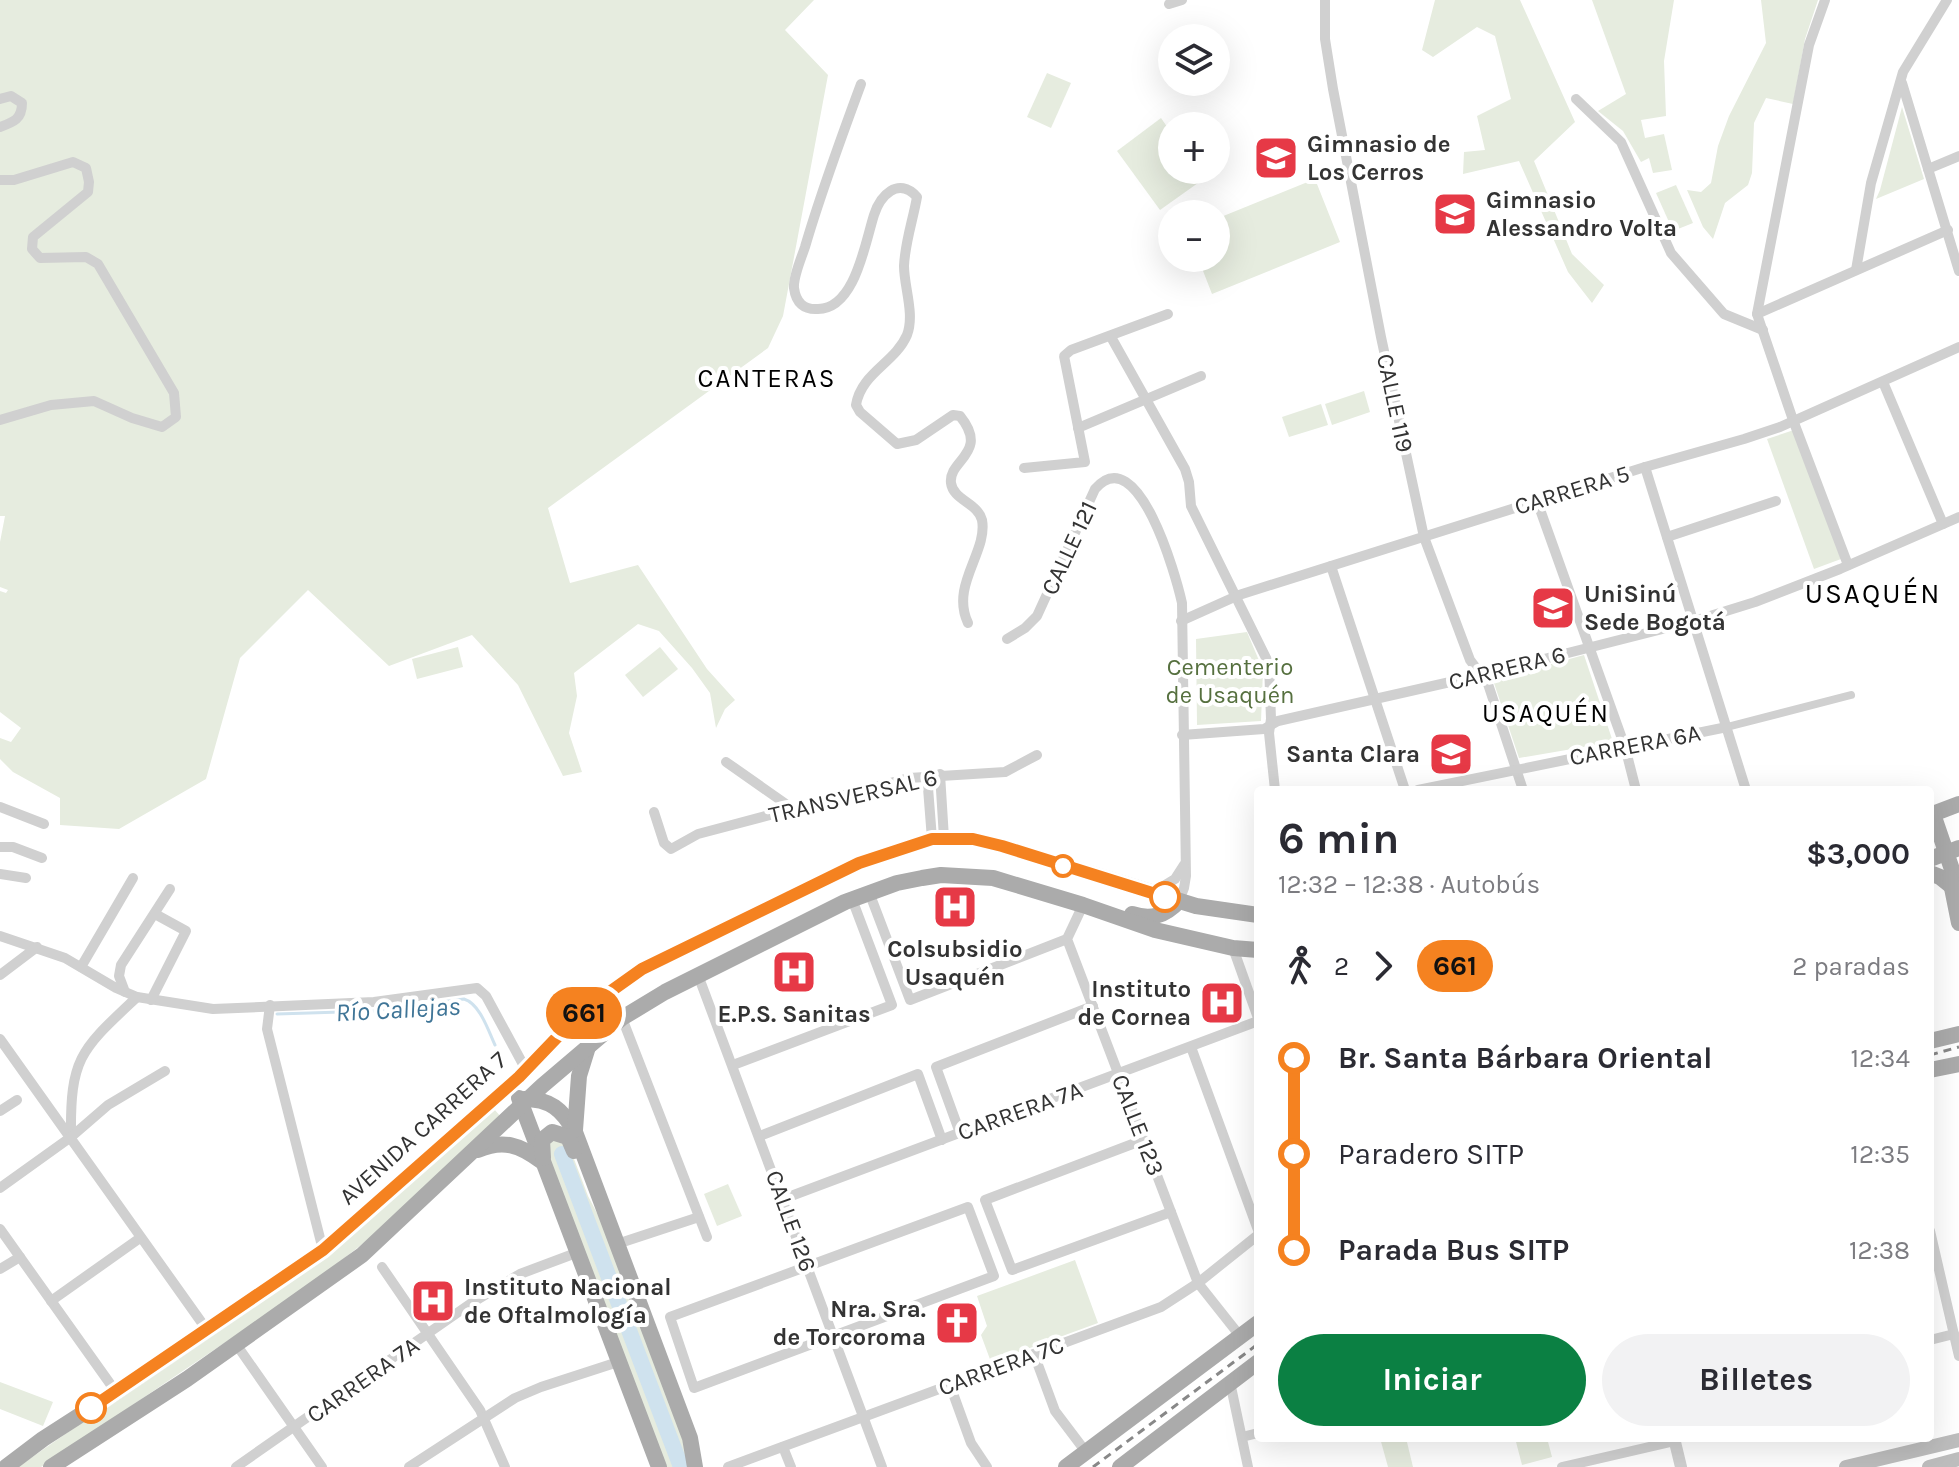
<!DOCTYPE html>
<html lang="es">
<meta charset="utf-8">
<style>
:root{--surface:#fff;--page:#f2f2f3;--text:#2b2b33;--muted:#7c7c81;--accent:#0b8043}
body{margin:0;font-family:Karla,sans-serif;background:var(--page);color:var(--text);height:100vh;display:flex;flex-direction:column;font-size:30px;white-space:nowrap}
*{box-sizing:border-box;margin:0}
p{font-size:26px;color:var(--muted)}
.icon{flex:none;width:44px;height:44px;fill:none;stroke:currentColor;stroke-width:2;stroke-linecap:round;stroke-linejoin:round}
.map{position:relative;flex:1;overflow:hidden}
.sheet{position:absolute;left:1254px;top:786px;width:680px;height:656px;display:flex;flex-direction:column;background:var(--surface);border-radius:8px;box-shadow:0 8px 32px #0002}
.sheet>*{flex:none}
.badge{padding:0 16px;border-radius:26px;font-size:28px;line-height:52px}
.controls{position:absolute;left:1158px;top:24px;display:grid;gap:16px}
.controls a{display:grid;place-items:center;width:72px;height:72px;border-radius:50%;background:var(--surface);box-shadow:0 8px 32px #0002;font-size:40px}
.map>.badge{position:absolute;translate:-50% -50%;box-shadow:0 0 0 4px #fff}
.legs{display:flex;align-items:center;gap:12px;height:88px;padding:0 24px;font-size:26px}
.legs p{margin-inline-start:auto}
.head{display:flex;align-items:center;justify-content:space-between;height:136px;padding:0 24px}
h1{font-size:44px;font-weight:700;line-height:60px}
.primary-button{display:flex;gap:16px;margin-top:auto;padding:16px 24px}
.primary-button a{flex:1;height:92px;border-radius:48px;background:var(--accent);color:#fff;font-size:32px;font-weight:700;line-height:92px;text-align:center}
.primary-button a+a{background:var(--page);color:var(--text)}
ul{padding:0 24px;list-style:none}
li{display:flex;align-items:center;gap:28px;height:96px;font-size:30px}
li i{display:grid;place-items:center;width:12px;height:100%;margin:0 10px;background:currentColor}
li i::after{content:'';width:20px;height:20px;margin:-10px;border:6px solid;border-radius:50%;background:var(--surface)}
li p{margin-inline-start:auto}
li:first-child i{background:linear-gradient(#0000 50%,currentColor 0)}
li:last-child i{background:linear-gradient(currentColor 50%,#0000 0)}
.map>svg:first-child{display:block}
.green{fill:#e6ecdf}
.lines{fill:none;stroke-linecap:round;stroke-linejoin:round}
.stream{stroke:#cfe2ee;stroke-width:3}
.river{stroke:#cfe2ee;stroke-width:16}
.pedestrian{stroke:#d0d0d0;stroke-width:8}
.minor{stroke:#d0d0d0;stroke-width:10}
.tertiary{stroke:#d0d0d0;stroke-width:12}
.secondary{stroke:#bdbdbd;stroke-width:14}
.primary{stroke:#ababab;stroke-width:16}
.rail{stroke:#888;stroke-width:3;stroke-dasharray:8 6;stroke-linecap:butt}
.line-1-casing{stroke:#fff;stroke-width:18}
.line-1{stroke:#f58220;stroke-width:12}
.stop-1-dot{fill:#fff;stroke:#f58220;stroke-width:4}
.labels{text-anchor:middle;stroke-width:8;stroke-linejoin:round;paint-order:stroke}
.poi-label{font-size:24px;font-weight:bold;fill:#333;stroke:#fff;text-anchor:start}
.street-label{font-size:24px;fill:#333;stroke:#fff}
.park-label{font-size:24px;fill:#56703f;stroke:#fff}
.neighbourhood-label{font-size:26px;letter-spacing:2px;fill:#000;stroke:#fff}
.water-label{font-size:26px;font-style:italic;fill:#3f7597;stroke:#fff}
.quarter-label{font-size:28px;letter-spacing:2px;fill:#000;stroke:#fff}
</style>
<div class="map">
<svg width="1959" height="1467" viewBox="0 0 1959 1467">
<rect width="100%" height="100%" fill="#fff"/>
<g class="green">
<polygon points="0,0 814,0 785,30 828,75 783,316 768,348 548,508 570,583 638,565 707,669 735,700 725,709 716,728 710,693 692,668 659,631 638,624 574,673 577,696 569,733 582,772 563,776 518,685 472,635 389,666 308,590 240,658 206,779 119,829 60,825 60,798 13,772 0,759 0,738 11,742 21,728 0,712 0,591 6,593 8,590 0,587 0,542 5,516 0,516"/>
<polygon points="1435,0 1520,0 1575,122 1534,161 1572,254 1604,285 1592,303 1568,272 1519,161 1463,174 1464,152 1485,150 1477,116 1511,99 1495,36 1477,27 1433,57 1422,50"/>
<polygon points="1592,0 1674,0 1664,61 1666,116 1641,120 1645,138 1664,134 1672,170 1653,173 1649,158 1641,162 1623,131 1598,111 1626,94"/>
<polygon points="1761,0 1818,0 1805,39 1793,104 1766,98 1754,123 1752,173 1748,185 1725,203 1713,239 1703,227 1687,190 1701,192 1711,183 1718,146 1729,116 1766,43"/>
<polygon points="1047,73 1071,83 1051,128 1027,117"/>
<polygon points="1902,107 1924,179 1876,199 1880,190"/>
<polygon points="1161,118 1172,134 1172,170 1199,170 1205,178 1160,210 1117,151"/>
<polygon points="1315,179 1340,242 1212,294 1198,258 1216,258 1216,219"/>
<polygon points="1676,185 1693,223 1673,231 1656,193"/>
<polygon points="1364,391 1370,412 1332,425 1325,404"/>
<polygon points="1321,404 1328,425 1289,437 1282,417"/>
<polygon points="1794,430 1841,559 1814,569 1767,439"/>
<polygon points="1247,632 1263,670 1261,721 1197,725 1196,639"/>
<polygon points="458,647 463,667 417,679 412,659"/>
<polygon points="660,647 678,669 643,697 625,675"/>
<polygon points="1584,655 1613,742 1519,758 1493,680"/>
<polygon points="494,1109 501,1117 374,1235 307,1287 41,1467 18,1467 351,1235"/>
<polygon points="560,1137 574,1159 588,1196 608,1234 685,1444 688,1467 666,1467 546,1150 547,1140"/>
<polygon points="728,1184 742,1216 717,1226 704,1194"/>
<polygon points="1075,1260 1098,1323 991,1362 981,1335 987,1326 977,1296"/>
<polygon points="0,1382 53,1402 43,1426 0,1409"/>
<polygon points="1380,1438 1406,1438 1413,1467 1388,1467"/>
<polygon points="1515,1438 1547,1438 1552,1457 1522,1465"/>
</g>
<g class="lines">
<path class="stream" d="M 277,1014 L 373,1011 L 464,999 C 480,1004 488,1030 495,1045"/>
<polyline class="river" points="562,1154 681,1467"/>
<polyline class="pedestrian" points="1727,727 1851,695"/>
<g class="minor">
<polyline points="1325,0 1325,39 1333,89 1381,337 1424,537 1470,660 1488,684 1523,790"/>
<polyline points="1825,0 1809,45 1757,314 1793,420 1848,565"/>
<polyline points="1169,4 1182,0"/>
<polyline points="1902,83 1959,271"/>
<path d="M 861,84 C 841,138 821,192 805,247 C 801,259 793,277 794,288 C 796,303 804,310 818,309 C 855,309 865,243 874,215 C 880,196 898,176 917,197 C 913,220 905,242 904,266 C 904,287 915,314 907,335 C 895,363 861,373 856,405 L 860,412 L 897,444 L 916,440 L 953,415 L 960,416 C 990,453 948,460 951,483 C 953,500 978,503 982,520 C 988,552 950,585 968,623"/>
<path d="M 0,99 L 11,96 L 22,103 C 22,119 14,122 0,127"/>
<polyline points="1576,99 1621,142 1671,253 1724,314 1763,330"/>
<polyline points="1928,169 1959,156"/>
<polyline points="0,180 14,180 73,162 86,168 89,182 88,192 33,237 32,249 40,258 86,257 98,264 174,393 176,417 162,427 132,418 94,401 51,405 0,420"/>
<polyline points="1856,270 1871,183 1903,72 1947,0"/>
<polyline points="1757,314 1948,230"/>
<polyline points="1111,337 1185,469 1189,482 1191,506 1269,664 1271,719 1269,733 1275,790"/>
<polyline points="1883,382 1943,524"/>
<polyline points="1078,428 1201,376"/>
<polyline points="1645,467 1746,790"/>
<polyline points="1024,468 1085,462 1064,356 1071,350 1168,314"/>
<polyline points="1537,501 1625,747 1636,790"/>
<polyline points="1667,537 1776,501"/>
<polyline points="1331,566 1405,790"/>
<polyline points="1181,621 1239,595 1645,467 1744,439 1780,427 1959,347"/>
<path d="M 1007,639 L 1025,628 L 1037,616 L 1095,489 C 1138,439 1176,576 1182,603 L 1186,876 L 1184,888 L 1179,901"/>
<polyline points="1182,735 1264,729 1278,721 1481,675 1694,621 1755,602 1840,569 1959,517"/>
<polyline points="726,762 793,809"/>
<polyline points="940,774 944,838"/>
<polyline points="927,775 932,839"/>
<polyline points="1418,790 1727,727"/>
<polyline points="0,807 44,824"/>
<polyline points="654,812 664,843 671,849 698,834 909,778 1005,772 1037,755"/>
<polyline points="0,847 13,847 42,858"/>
<polyline points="0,874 26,878"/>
<polyline points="869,892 910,1000 1067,939"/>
<polyline points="1152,893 1175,879 1184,865"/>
<polyline points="1083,905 1067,939 1198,1283 1240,1336"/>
<polyline points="0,936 65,958 116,988 137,997 213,1009 374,1002 477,988 486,996 525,1068"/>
<polyline points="1233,948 1258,1018"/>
<polyline points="81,967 133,878"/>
<polyline points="0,975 37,947"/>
<polyline points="698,975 882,1467"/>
<polyline points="125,992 119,976 121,965 170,889"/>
<polyline points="151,1000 186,931 155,914"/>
<polyline points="270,1005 267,1029 323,1250"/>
<polyline points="622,1018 707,1237"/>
<polyline points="0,1039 207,1330"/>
<polyline points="1191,1047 1258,1230"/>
<polyline points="733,1065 892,1005 852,899"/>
<polyline points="0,1111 17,1100"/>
<polyline points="960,1133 936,1067 1093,1006"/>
<path d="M 71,1135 C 70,1056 82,1049 137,997"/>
<polyline points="760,1136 918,1074 942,1140"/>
<polyline points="1143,1140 985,1200 1012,1270 1171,1212"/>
<polyline points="0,1188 71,1137 108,1105 165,1071"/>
<polyline points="783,1199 1258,1021"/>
<polygon points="968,1207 994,1276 694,1388 670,1317"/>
<polyline points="0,1229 116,1392"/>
<polyline points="1930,1231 1959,1356"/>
<polyline points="617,1244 699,1217"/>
<polyline points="382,1267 480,1410 505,1467"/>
<polyline points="0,1269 20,1257"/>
<polyline points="51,1301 140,1238"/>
<polyline points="1930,1340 1954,1334"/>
<polyline points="236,1344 322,1467"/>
<polyline points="1034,1354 1055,1411 1086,1452"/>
<polyline points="1230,1382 1248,1467"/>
<polyline points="950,1385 971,1443 987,1467"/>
<polyline points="1242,1437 1258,1433"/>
<polyline points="783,1447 791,1467"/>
<polyline points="236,1467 470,1304 520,1274 576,1253"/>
<polyline points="409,1467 515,1398 541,1387 618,1362"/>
<polyline points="728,1467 1161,1307 1198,1283 1258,1235"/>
<polyline points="1562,1467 1675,1441"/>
</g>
<polyline class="tertiary" points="1674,1438 1681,1467"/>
<g class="secondary">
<polyline points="1846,1467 1959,1440"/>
<polyline points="1929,1467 1959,1459"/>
</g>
<g class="primary">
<polyline points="1933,814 1959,890"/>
<polyline points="1930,815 1959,804"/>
<polyline points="1930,859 1959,848"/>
<polyline points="1930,873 1940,877 1955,889"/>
<polyline points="1950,878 1959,923"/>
<path d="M 1132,914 C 1151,920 1165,916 1179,901"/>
<polyline points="1930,1041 1959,1034"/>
<polyline points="1930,1070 1959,1064"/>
<polyline points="519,1098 659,1467"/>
<path d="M 524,1099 C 550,1099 562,1109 575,1132 L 690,1438 L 695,1467"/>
<polyline points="575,1130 579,1076 588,1047"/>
<path d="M 478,1150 C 503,1139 520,1145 541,1161"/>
<polyline points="543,1158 542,1140 552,1132 568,1137 574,1151"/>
<polyline points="6,1467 43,1439 116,1392 323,1250 519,1077 565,1029 597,1001 642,969 859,863 932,839 973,839 1002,846 1196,906 1258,915"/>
<polyline points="51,1467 187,1379 362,1255 542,1086 622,1018 665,992 845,902 897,883 922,878 941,875 993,878 1083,905 1155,930 1233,948 1258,950"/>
<polyline points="1066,1467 1258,1323"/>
<polyline points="1120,1467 1258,1362"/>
</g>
<g class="rail">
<polyline points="1930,1055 1959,1047"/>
<polyline points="1093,1467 1258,1344"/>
</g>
</g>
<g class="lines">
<g class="line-1-casing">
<polyline id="line-1" points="91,1408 323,1250 519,1077 565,1029 597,1001 642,969 859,863 932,839 973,839 1002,846 1165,897"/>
</g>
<use href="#line-1" class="line-1"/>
</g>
<defs>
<g id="school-square" transform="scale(2.3)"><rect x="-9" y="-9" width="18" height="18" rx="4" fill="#e63946" stroke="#fff"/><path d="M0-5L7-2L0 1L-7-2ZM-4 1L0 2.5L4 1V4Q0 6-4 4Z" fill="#fff"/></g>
<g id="university-square" transform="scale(2.3)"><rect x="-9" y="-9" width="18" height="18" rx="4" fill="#e63946" stroke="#fff"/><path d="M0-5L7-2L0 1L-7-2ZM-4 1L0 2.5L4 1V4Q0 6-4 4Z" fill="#fff"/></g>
<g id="hospital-square" transform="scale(2.3)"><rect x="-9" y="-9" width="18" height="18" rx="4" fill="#e63946" stroke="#fff"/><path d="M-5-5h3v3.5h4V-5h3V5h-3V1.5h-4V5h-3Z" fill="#fff"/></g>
<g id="church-square" transform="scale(2.3)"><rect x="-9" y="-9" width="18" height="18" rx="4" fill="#e63946" stroke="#fff"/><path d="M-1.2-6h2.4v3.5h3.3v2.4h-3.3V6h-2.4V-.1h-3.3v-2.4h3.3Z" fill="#fff"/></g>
</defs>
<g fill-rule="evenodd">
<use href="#school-square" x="1276" y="158"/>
<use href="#school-square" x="1455" y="214"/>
<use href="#university-square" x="1553" y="608"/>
<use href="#school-square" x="1451" y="754"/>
<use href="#hospital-square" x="955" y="907"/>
<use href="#hospital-square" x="794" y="972"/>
<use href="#hospital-square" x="1222" y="1003"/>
<use href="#hospital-square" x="433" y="1301"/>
<use href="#church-square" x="957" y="1323"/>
</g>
<g class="stop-1-dot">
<circle cx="1063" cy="866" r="10"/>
<circle cx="1165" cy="897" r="14"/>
<circle cx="91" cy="1408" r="14"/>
</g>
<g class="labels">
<g class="poi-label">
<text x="1307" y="152">Gimnasio de<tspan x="1307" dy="28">Los Cerros</tspan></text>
<text x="1486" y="208">Gimnasio<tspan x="1486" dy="28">Alessandro Volta</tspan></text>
<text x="1584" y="602">UniSinú<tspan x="1584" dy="28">Sede Bogotá</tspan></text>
<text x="1420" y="762" text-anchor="end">Santa Clara</text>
<text x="955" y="957" text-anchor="middle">Colsubsidio<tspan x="955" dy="28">Usaquén</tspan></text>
<text x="1191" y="997" text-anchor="end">Instituto<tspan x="1191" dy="28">de Cornea</tspan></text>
<text x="794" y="1022" text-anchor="middle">E.P.S. Sanitas</text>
<text x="464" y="1295">Instituto Nacional<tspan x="464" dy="28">de Oftalmología</tspan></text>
<text x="926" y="1317" text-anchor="end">Nra. Sra.<tspan x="926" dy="28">de Torcoroma</tspan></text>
</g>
<g class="street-label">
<text transform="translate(1395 403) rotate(78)" y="8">CALLE 119</text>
<text transform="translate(1572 490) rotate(-17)" y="8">CARRERA 5</text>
<text transform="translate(1069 548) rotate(-65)" y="8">CALLE 121</text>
<text transform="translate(1507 668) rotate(-14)" y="8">CARRERA 6</text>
<text transform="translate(1635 745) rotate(-11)" y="8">CARRERA 6A</text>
<text transform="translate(853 796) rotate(-13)" y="8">TRANSVERSAL 6</text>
<text transform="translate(1020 1111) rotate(-20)" y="8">CARRERA 7A</text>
<text transform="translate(1138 1125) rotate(69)" y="8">CALLE 123</text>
<text transform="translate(423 1128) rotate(-42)" y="8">AVENIDA CARRERA 7</text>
<text transform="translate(791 1221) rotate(70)" y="8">CALLE 126</text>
<text transform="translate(1001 1366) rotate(-20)" y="8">CARRERA 7C</text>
<text transform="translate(363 1380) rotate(-35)" y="8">CARRERA 7A</text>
</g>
<g class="park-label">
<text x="1230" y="675">Cementerio<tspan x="1230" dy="28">de Usaquén</tspan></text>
</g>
<g class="neighbourhood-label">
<text x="767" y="387">CANTERAS</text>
<text x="1546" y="722">USAQUÉN</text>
</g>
<g class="water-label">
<text transform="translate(398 1009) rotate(-3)" y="9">Río Callejas</text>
</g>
<g class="quarter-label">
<text x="1873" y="603">USAQUÉN</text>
</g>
</g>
</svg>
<div class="controls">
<a><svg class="icon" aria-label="layers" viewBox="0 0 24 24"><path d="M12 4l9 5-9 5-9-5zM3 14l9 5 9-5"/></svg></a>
<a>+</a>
<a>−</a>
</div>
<b class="badge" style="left:584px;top:1013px;background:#f58220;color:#111">661</b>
<section class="sheet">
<div class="head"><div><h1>6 min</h1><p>12:32 – 12:38 · Autobús</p></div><b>$3,000</b></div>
<div class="legs"><svg class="icon" aria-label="walk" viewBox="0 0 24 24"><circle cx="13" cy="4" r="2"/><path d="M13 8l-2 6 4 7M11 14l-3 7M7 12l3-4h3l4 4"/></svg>2<svg class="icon" aria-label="forward" viewBox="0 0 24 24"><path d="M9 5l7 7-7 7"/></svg><b class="badge" style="background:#f58220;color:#111">661</b><p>2 paradas</p></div>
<ul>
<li><i style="color:#f58220"></i><b>Br. Santa Bárbara Oriental</b><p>12:34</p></li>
<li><i style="color:#f58220"></i><span>Paradero SITP</span><p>12:35</p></li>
<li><i style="color:#f58220"></i><b>Parada Bus SITP</b><p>12:38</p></li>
</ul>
<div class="primary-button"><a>Iniciar</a><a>Billetes</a></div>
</section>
</div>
